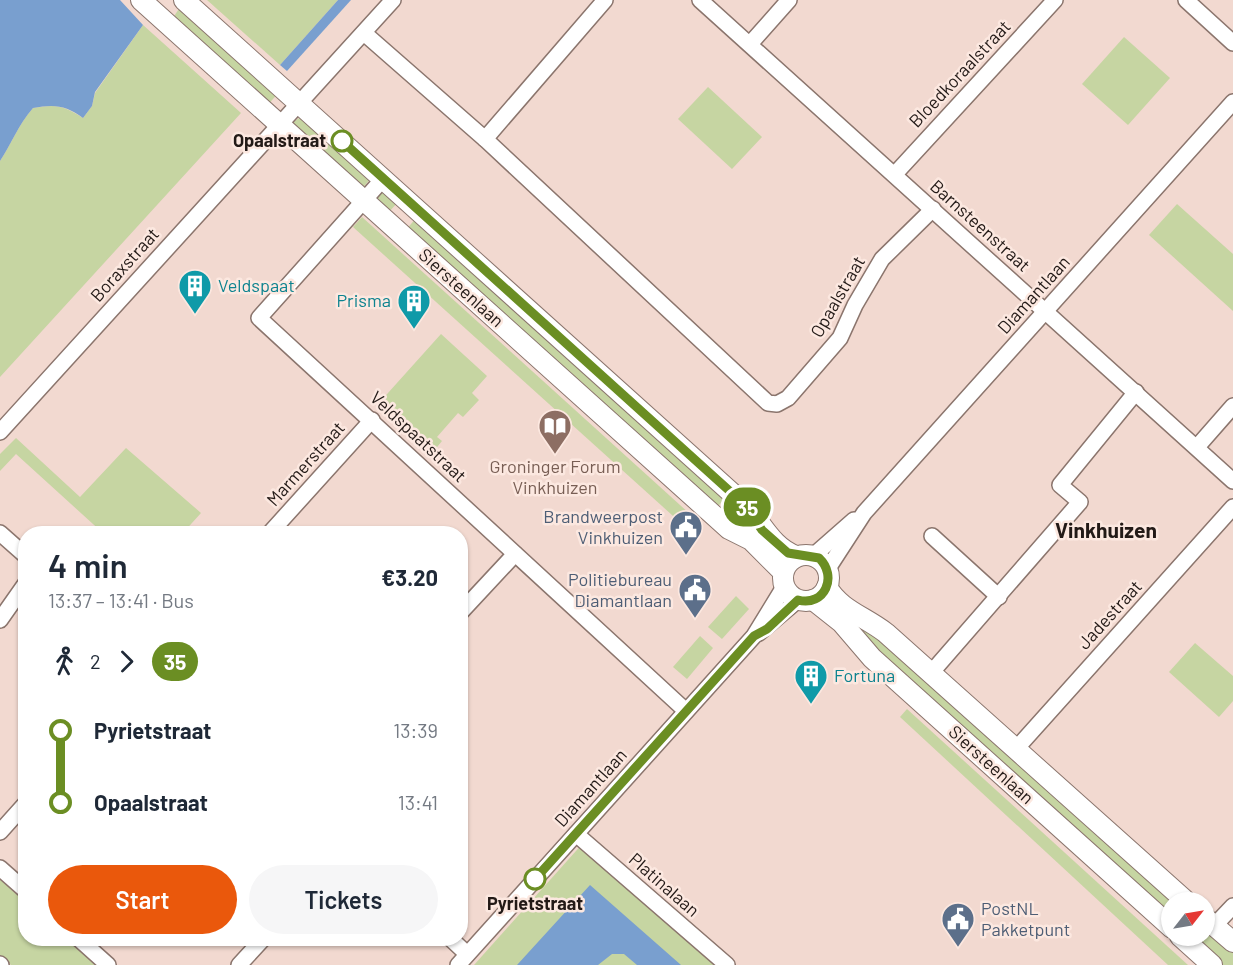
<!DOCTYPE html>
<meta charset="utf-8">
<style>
:root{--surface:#fff;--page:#f6f6f7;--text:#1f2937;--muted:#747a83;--accent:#ea580c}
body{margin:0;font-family:Barlow,sans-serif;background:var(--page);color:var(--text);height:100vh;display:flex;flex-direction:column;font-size:22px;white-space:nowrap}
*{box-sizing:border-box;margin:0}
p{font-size:20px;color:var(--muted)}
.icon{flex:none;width:33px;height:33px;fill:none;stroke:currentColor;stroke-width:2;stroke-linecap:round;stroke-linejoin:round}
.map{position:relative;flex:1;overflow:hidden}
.details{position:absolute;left:18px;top:526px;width:450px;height:420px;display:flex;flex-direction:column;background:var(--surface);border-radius:24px;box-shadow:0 2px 4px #0004}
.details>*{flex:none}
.badge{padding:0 12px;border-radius:20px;font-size:21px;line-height:39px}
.needle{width:39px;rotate:59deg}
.tools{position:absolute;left:1161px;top:892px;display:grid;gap:12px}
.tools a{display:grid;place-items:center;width:54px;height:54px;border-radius:50%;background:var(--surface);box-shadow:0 2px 4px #0004;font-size:30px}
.map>.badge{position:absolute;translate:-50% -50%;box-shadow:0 0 0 3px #fff}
.legs{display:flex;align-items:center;gap:9px;height:66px;padding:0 30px;font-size:20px}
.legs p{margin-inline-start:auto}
.headline{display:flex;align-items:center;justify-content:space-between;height:102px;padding:0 30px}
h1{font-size:33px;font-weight:600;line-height:45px}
.action{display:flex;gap:12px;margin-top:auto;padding:12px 30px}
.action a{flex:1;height:69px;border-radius:36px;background:var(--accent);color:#fff;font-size:24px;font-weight:600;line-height:69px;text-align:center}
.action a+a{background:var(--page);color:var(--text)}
ul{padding:0 30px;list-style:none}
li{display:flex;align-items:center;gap:21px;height:72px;font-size:22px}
li i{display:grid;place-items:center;width:9px;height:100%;margin:0 8px;background:currentColor}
li i::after{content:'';width:15px;height:15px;margin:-8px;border:4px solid;border-radius:50%;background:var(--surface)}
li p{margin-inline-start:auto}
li:first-child i{background:linear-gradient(#0000 50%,currentColor 0)}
li:last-child i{background:linear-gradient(currentColor 50%,#0000 0)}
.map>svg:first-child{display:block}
.green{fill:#c6d5a2}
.water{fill:#799fcf}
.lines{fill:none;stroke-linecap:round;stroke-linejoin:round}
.minor-casing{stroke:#8b756d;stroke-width:18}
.major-casing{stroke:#8b756d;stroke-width:22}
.minor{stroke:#fff;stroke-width:15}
.major{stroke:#fff;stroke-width:20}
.line-1-casing{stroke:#fff;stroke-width:14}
.line-1{stroke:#6b8e23;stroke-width:9}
.stop-1-dot{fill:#fff;stroke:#6b8e23;stroke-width:3}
.labels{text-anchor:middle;stroke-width:5;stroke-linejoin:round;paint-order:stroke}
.street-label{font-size:18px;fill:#231a17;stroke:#fce8e0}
.stop-label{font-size:18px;font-weight:bold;fill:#231a17;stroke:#fce8e0;text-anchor:end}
.culture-label{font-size:18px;fill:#0d838f;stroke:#fce8e0;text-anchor:start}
.education-label{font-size:18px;fill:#785e54;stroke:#fce8e0}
.service-label{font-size:18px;fill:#4e5e75;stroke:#fce8e0;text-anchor:end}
.quarter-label{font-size:21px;font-weight:bold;fill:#231a17;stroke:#fce8e0}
</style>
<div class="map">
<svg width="1233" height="965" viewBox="0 0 1233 965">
<rect width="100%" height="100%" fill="#f2d9d0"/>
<g class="green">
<polygon points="207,0 338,0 280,65"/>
<polygon points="182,4 280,91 266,107 171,21"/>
<path d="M 143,25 L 241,113 L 0,377 L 0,161 C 12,143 18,125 33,108 C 56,104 63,105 83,118 L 92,106 L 95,93 Z"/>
<polygon points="1124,37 1170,78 1128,125 1082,84"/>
<polygon points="708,87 762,137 732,169 678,119"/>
<polygon points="302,116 371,178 362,189 292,123"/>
<polygon points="381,191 385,191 400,200 386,215 375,198"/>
<polygon points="1177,204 1233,254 1233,311 1149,235"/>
<polygon points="418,216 725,498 714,511 404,232"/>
<polygon points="362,217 701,524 693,534 353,227"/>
<polygon points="441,334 487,376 472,393 479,400 463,417 458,413 437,437 442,441 433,452 379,403"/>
<polygon points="16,438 80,497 126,448 201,513 182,534 104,534 16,454 0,471 0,454"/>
<polygon points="736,596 749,609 722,639 708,627"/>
<polygon points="849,616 867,625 1179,903 1172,903 1171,922 870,651"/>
<polygon points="700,636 713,648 687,679 673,667"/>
<polygon points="1195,643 1233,676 1233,701 1219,717 1169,672"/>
<polygon points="907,709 1188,965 1168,965 900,717"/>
<polygon points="584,842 718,965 474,965"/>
<polygon points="0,879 25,902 26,939 67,939 96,965 11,965 0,955"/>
<polygon points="1205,926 1233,952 1233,965 1219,965 1187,936 1204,936"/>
</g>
<g class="water">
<path d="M 0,0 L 120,0 L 143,25 L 95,92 L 92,106 L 83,118 C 66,105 54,104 33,108 C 18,125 12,143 0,161 Z"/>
<polygon points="338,0 351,0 287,71 280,65"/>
<polygon points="590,885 681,965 637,965 624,954 612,954 598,965 517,965"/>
</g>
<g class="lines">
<g class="minor-casing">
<g id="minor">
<polyline points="700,0 1233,481"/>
<polyline points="1186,0 1233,43"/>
<polyline points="364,33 485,139 768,403 777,404 788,398 840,338 855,305 882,259 933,209"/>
<polyline points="750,44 789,0"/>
<polyline points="485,139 605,0"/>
<polyline points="895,174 1055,0"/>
<polyline points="383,179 259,318 686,711"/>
<polyline points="0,432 393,0"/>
<polyline points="1197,447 1233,406"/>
<polyline points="0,533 26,556"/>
<polyline points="269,534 372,420"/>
<polyline points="932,536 999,597"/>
<polyline points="813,556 854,520"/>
<polyline points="827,570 864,513 1233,102"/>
<polyline points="460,613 515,554"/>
<polyline points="0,620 26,583"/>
<polyline points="759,633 798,600"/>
<polyline points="931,673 1080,502 1060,485 1136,392"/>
<polyline points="1016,749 1233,507"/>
<polyline points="0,832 26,803"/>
<polyline points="576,834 727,965"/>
<polyline points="0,868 26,891"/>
<polyline points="1214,926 1233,906"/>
<polyline points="79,939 108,965"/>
<polyline points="451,939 467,954"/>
<polyline points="0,964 1,965"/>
<polyline points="239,965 263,939"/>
<polyline points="458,965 754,636 784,587"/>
</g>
</g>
<g class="major-casing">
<g id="major">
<polyline points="141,0 729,529 751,540 783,572"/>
<path d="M 184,0 L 744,504 C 762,522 771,547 796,556"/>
<circle cx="806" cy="578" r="23"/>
<path d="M 827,587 C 840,610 866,617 886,633 L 1188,903"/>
<polyline points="813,600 842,623 872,658 1172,928"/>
<polyline points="1204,917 1233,942"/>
<polyline points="1180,936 1212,965"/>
</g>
</g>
<use href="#minor" class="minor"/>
<use href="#major" class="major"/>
</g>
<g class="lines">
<g class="line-1-casing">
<path id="line-1" d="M 342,141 L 744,504 L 762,530 L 788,553 L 819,558 C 838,576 825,607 798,600 L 767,629 L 754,636 L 535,879"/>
</g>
<use href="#line-1" class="line-1"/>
</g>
<defs>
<g id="building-pin" transform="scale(1.725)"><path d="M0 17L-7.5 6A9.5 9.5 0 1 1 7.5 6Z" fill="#0f9aa8" stroke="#fce8e0"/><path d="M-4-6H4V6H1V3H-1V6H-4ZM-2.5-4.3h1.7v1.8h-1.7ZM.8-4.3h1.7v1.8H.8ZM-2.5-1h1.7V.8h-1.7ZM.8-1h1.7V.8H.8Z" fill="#fff"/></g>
<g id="library-pin" transform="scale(1.725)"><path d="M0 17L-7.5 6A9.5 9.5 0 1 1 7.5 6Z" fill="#8d6e63" stroke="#fce8e0"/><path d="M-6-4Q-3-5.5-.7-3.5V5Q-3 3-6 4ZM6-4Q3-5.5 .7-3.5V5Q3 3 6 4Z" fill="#fff"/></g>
<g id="civic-pin" transform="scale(1.725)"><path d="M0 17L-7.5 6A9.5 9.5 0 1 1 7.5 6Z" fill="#5c6f8a" stroke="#fce8e0"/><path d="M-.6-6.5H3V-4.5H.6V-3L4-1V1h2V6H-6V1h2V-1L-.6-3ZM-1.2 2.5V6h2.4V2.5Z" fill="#fff"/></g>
</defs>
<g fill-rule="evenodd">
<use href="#building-pin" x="195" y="286"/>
<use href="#building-pin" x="414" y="301"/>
<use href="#library-pin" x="555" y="426"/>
<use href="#civic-pin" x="686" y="527"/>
<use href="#civic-pin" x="695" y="590"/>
<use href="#building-pin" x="811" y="676"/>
<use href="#civic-pin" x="958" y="919"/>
</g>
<g class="stop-1-dot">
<circle cx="342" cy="141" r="10"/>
<circle cx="535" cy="879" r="10"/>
</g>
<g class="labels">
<g class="street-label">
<text transform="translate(960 74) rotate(-47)" y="6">Bloedkoraalstraat</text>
<text transform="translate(980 226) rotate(42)" y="6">Barnsteenstraat</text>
<text transform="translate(125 265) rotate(-48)" y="6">Boraxstraat</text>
<text transform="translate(461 288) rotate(42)" y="6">Siersteenlaan</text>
<text transform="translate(1034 295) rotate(-48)" y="6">Diamantlaan</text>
<text transform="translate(838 297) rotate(-60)" y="6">Opaalstraat</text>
<text transform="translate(418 437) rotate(43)" y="6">Veldspaatstraat</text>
<text transform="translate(306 464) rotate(-48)" y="6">Marmerstraat</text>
<text transform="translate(1110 615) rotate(-48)" y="6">Jadestraat</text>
<text transform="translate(991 765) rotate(42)" y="6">Siersteenlaan</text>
<text transform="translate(591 788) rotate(-48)" y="6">Diamantlaan</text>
<text transform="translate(664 885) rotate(41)" y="6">Platinalaan</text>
</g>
<g class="stop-label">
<text x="326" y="147">Opaalstraat</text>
<text x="535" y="910" text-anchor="middle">Pyrietstraat</text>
</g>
<g class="culture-label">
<text x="218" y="292">Veldspaat</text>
<text x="391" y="307" text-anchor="end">Prisma</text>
<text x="834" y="682">Fortuna</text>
</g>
<g class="education-label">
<text x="555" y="473">Groninger Forum<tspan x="555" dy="21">Vinkhuizen</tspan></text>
</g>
<g class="service-label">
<text x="663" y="523">Brandweerpost<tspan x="663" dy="21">Vinkhuizen</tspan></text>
<text x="672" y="586">Politiebureau<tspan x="672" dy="21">Diamantlaan</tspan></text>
<text x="981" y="915" text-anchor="start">PostNL<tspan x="981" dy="21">Pakketpunt</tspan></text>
</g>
<g class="quarter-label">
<text x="1106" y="538">Vinkhuizen</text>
</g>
</g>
</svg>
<div class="tools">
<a><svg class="needle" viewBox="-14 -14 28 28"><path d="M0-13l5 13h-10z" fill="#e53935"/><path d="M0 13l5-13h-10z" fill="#747a83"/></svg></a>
</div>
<b class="badge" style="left:747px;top:507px;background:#6b8e23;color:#fff">35</b>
<section class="details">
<div class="headline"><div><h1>4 min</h1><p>13:37 – 13:41 · Bus</p></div><b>€3.20</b></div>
<div class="legs"><svg class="icon" aria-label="walk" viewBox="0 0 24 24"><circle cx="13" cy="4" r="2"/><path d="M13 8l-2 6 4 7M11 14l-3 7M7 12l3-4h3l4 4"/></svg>2<svg class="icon" aria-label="forward" viewBox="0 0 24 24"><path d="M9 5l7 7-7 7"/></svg><b class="badge" style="background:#6b8e23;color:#fff">35</b></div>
<ul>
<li><i style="color:#6b8e23"></i><b>Pyrietstraat</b><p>13:39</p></li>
<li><i style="color:#6b8e23"></i><b>Opaalstraat</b><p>13:41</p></li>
</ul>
<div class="action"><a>Start</a><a>Tickets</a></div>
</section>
</div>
